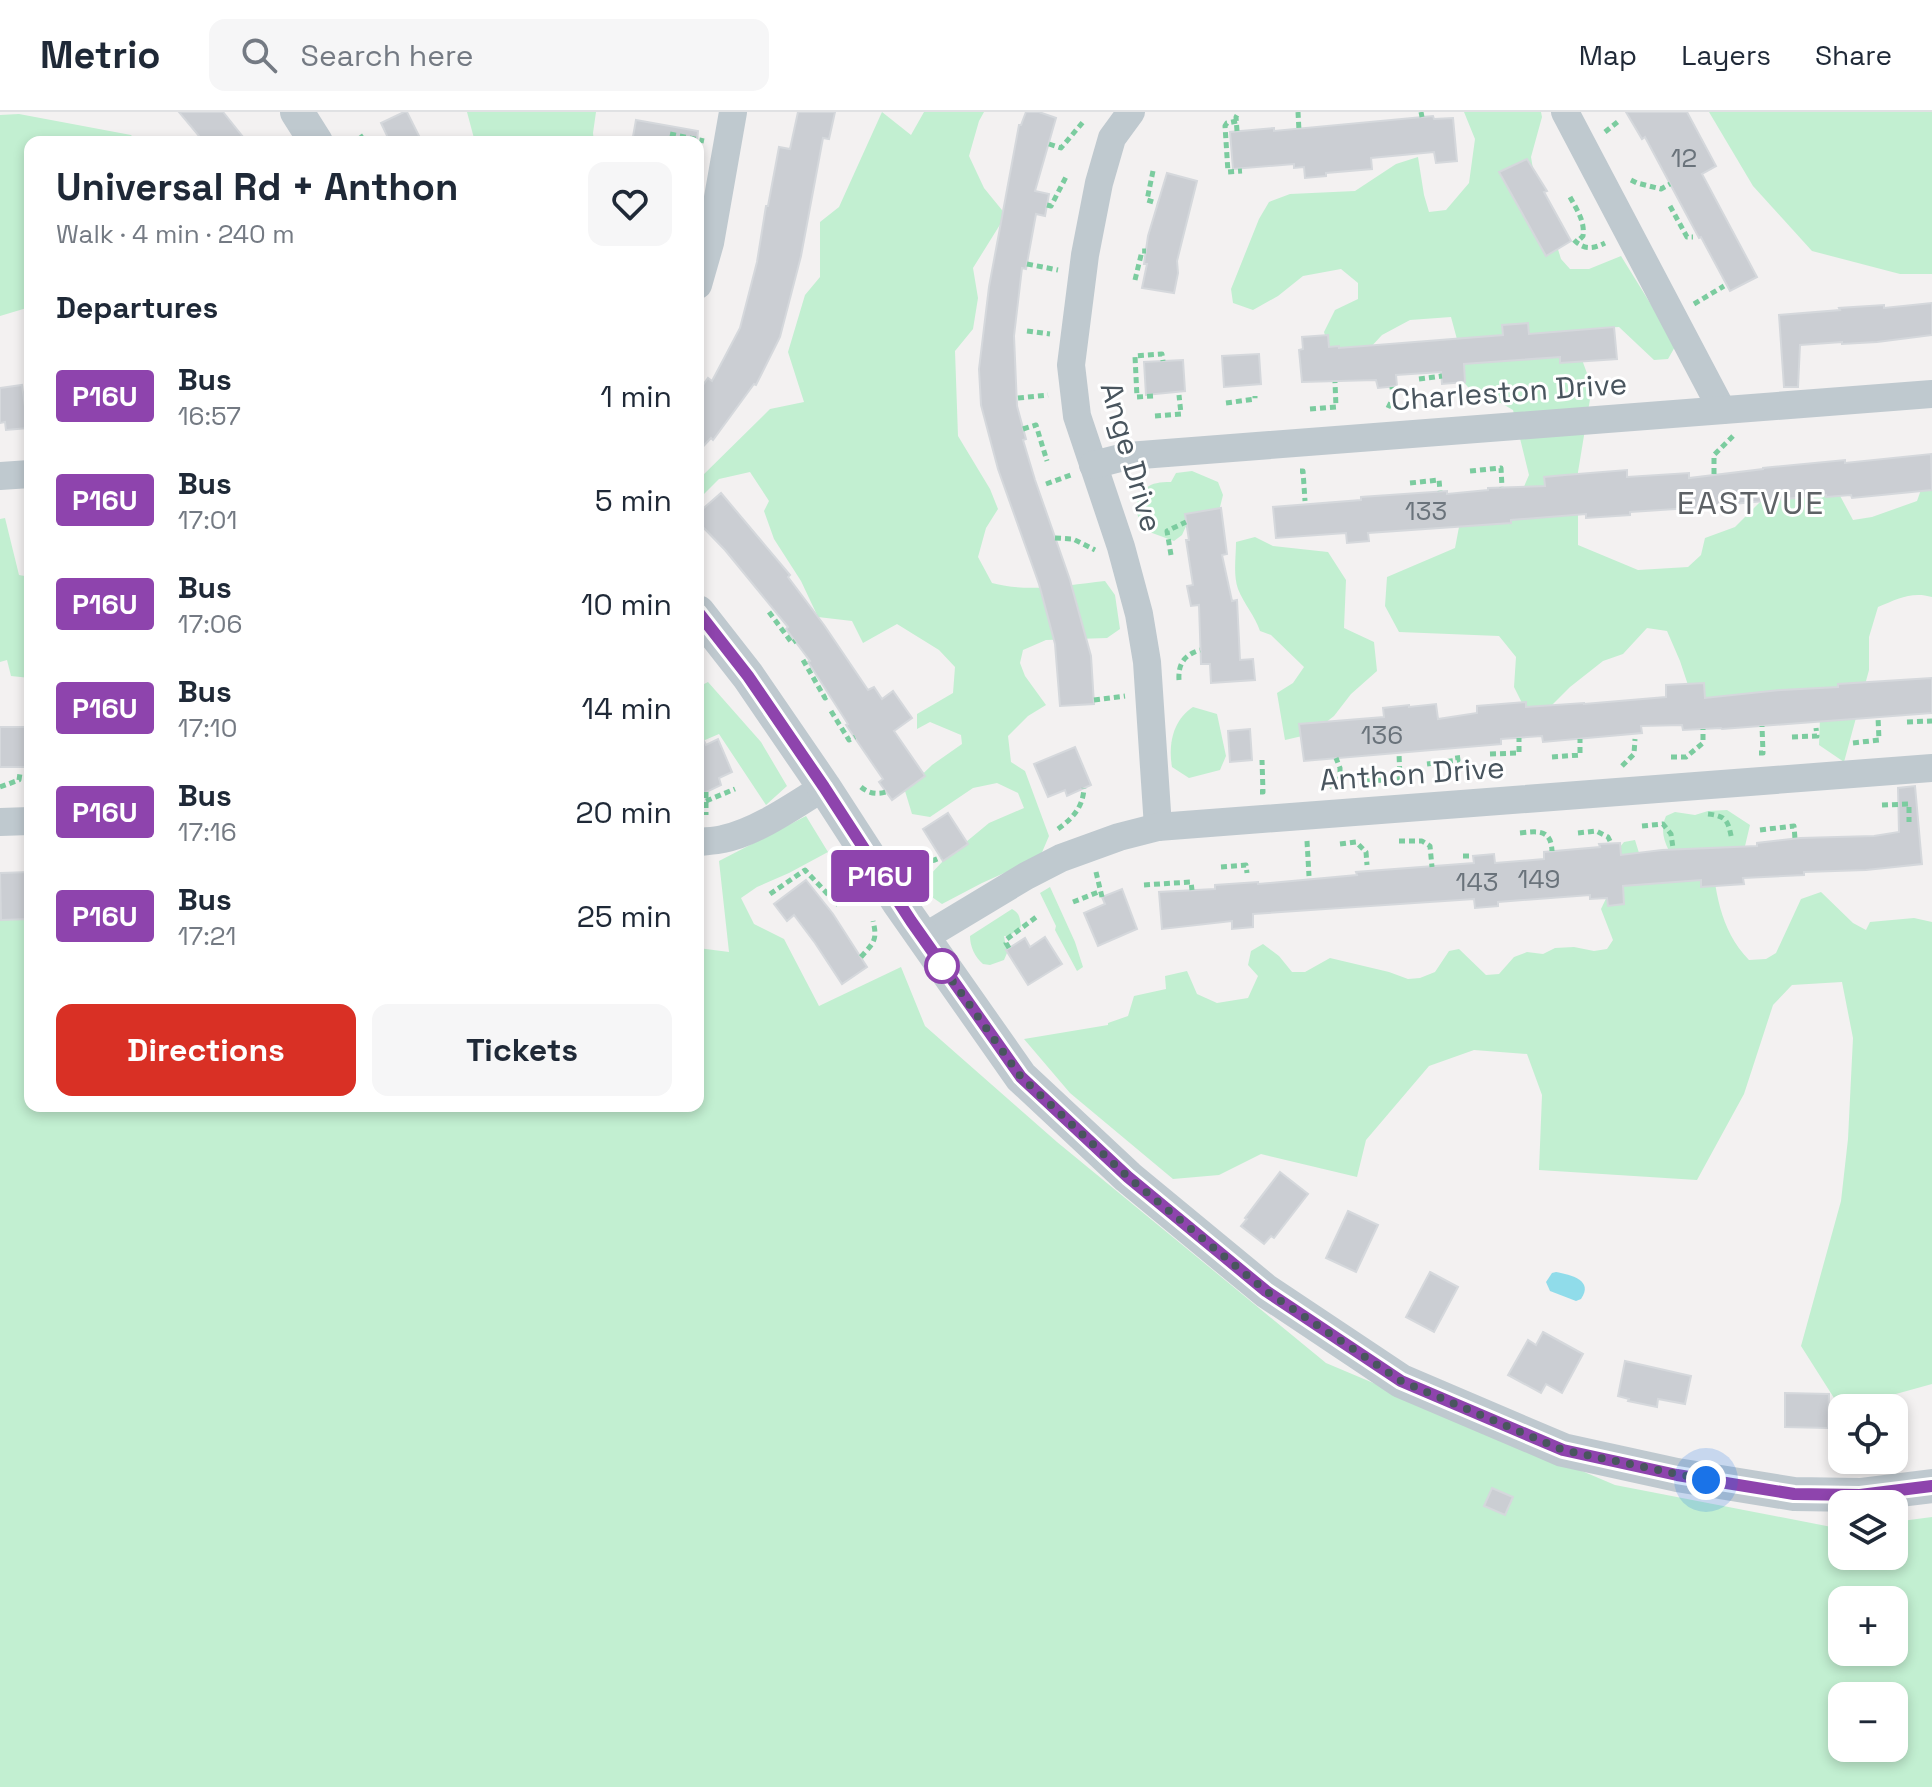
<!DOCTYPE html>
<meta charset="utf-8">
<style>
:root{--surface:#fff;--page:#f6f6f7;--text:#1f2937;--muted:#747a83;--line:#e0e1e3;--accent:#d93025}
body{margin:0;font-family:"Space Grotesk",sans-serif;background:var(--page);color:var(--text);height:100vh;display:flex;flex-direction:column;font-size:30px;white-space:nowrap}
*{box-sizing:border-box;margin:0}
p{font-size:26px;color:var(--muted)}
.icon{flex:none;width:44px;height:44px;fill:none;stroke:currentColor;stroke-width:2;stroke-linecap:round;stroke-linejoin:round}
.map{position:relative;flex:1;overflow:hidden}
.drawer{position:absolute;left:24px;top:24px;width:680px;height:976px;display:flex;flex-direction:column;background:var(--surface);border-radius:16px;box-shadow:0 4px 12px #0003}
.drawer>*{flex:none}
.badge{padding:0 16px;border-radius:6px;font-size:28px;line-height:52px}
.tools{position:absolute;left:1828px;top:1282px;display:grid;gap:16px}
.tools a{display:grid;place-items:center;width:80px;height:80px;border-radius:16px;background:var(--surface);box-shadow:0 4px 12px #0003;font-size:40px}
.you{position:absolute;width:40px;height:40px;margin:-20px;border:6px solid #fff;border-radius:50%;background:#1a73e8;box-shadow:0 0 0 12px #1a73e833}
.map>.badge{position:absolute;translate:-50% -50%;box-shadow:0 0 0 4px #fff}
h2{padding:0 32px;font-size:30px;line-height:72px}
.round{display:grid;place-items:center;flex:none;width:84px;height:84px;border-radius:16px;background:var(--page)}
.overview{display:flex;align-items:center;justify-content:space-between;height:136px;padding:0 32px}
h1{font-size:38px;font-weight:700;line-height:60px}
.cta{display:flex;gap:16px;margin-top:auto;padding:16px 32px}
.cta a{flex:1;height:92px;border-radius:16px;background:var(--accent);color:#fff;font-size:32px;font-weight:700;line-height:92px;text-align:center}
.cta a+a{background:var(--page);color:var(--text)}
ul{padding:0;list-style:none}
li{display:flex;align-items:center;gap:24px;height:104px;padding:0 32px}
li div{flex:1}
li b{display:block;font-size:30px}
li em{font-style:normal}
li .badge{min-width:88px;font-weight:700;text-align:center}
header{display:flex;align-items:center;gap:48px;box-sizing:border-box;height:112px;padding:0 40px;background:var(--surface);border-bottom:2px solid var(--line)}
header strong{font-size:38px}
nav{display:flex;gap:44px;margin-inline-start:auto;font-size:28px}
.search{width:560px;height:72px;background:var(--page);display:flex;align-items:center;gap:20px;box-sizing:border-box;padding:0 28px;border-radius:16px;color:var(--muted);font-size:30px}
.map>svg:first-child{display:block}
.green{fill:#c2efd1;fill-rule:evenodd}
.water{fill:#90dcea}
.building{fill:#cbced3;stroke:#d5d8dc;stroke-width:2}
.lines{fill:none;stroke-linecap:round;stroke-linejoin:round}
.path{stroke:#7bcc9f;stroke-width:5;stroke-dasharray:6 4;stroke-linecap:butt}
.minor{stroke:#bfc9cf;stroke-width:28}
.tertiary{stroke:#bfc9cf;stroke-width:34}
.line-casing{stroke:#fff;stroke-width:18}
.line{stroke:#8e44ad;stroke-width:12}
.walk{stroke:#49555e;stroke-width:8;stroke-dasharray:0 14.4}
.stop-dot{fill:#fff;stroke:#8e44ad;stroke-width:4}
.labels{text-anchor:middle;stroke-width:6;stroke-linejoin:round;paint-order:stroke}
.number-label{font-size:26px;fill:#6a737b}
.street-label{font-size:30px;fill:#49555e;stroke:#fff}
.neighbourhood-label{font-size:32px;letter-spacing:2px;fill:#5e6266;stroke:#fff}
</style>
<header>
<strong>Metrio</strong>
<div class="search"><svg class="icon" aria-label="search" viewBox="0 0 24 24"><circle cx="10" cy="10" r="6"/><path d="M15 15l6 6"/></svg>Search here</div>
<nav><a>Map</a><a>Layers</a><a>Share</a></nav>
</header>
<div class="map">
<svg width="1932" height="1675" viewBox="0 0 1932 1675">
<rect width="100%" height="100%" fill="#f3f1f1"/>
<g class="green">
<polygon points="467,0 596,0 593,21 594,30 475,30"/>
<path d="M 882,0 L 911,23 L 924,0 L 984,0 L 979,9 L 969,44 L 984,76 L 1006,103 L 973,156 L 978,186 L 973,217 L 955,239 L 958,324 L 990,377 L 998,397 L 986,416 L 978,445 L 992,471 C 1030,481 1067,473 1105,469 L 1115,483 L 1120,517 L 1107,526 L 1046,528 L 1023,538 L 1020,551 L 1025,564 L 1046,593 L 1028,604 L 1008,624 L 1011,650 L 1025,659 L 1049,724 L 1040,745 L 982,771 L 942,792 L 929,783 L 927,766 L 943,749 L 989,711 L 1024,696 L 1018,681 L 997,671 L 973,676 L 930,705 L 912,702 L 905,679 L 932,653 L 962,632 L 961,623 L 930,610 L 917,617 L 917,602 L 953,581 L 955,555 L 939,538 L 897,512 L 863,531 L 852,509 L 818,505 L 801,469 L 774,427 L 764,399 L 769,389 L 750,360 L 719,367 L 698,388 L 698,368 L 770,297 L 804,290 L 788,240 L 805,183 L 820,165 L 820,110 L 839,95 Z"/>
<path d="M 1464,0 L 1541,0 L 1542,5 L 1531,45 L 1536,75 L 1551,115 L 1561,147 L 1570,157 L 1589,157 L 1621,144 L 1676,233 L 1668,247 L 1654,248 L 1619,215 L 1602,216 L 1581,245 L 1592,275 L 1578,360 L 1578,433 L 1638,458 L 1688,455 L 1701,443 L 1705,426 L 1735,415 L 1776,374 L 1831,367 L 1853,408 L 1872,405 L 1917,389 L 1923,372 L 1932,369 L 1932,485 C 1912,479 1897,487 1878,495 L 1869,525 L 1869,558 L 1844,650 L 1819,633 L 1820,605 L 1697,600 L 1680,549 L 1667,519 L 1647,516 L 1623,542 L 1603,549 L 1570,575 L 1548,597 L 1526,599 L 1514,575 L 1516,545 L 1499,524 L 1399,520 L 1385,494 L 1387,465 L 1455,436 L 1459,415 L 1482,397 L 1516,393 L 1529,363 L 1513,298 L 1501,291 L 1476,284 L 1459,265 L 1458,231 L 1451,205 L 1410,208 L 1382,223 L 1356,251 L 1333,249 L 1324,220 L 1335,198 L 1358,187 L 1358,171 L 1341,157 L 1303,164 L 1278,184 L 1253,198 L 1233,191 L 1231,177 L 1259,107 L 1269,90 L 1290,82 L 1355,79 L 1396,52 L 1418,45 L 1424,83 L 1429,100 L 1446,98 L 1469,71 L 1475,27 Z"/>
<polygon points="1709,0 1932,0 1932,162 1900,162 1812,139 1753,74"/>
<polygon points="19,2 131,23 137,30 30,30 30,195 0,204 0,3"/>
<path d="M 1192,359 L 1218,370 L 1223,383 L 1217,407 L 1187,412 L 1182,423 L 1174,429 L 1144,418 L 1135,397 C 1142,375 1148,370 1171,370 L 1176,361 Z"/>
<polygon points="5,406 19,463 30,465 30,566 11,564 7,548 0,550 0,407"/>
<path d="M 1255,425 L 1273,434 L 1328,440 L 1346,468 L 1344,516 L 1374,530 L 1377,559 L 1351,582 L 1334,604 L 1311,622 L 1285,628 L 1277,581 L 1293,571 L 1304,555 L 1271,523 L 1260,519 C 1255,504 1244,492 1238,477 C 1233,463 1236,445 1236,430 Z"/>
<polygon points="708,570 761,630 787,674 766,693 719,622 698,631 698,575"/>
<path d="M 1193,595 L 1217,602 L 1226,644 L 1220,658 L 1189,666 L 1172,655 C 1168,632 1173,608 1193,595 Z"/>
<path d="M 1727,698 L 1750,713 L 1745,734 L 1711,736 C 1715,777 1719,817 1749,848 L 1766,847 L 1776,841 L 1801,787 L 1821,780 L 1853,811 L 1866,818 L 1870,810 L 1914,806 L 1932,810 L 1932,1272 L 1885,1285 L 1834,1286 L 1801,1234 L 1841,1089 L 1848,1027 L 1853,926 L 1842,870 L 1792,873 L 1773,893 L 1744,982 L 1697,1068 L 1539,1058 L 1542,983 L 1527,942 L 1474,938 L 1429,954 L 1366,1028 L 1357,1065 L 1261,1042 L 1219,1063 L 1173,1067 L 1070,981 L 1024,927 L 1108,913 L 1108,911 L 1128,904 L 1134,884 L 1166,877 L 1165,864 L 1187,859 L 1197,882 L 1217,891 L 1248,886 L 1258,864 L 1248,853 L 1251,839 L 1263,832 L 1279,844 L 1292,860 L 1305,860 L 1330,846 L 1389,860 L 1408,867 L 1420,866 L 1435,860 L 1449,839 L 1459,837 L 1486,863 L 1499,862 L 1514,845 L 1527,840 L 1543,842 L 1555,836 L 1574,835 L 1594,839 L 1607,837 L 1613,828 L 1601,797 L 1613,772 L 1616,740 L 1624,730 L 1635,728 L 1639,741 L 1680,759 C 1670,740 1657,724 1666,704 L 1675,700 L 1695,703 L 1708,699 Z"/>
<path d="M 806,704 L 828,740 L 789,761 L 757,775 L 741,786 L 754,812 L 784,827 L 819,894 L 901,855 L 925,914 L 1057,1030 L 1326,1251 L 1615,1373 L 1842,1417 L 1842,1444 L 1894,1444 L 1894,1410 L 1932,1405 L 1932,1675 L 0,1675 L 0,805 L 30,805 L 30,994 L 698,994 L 698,836 L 729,840 L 719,749 ZM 1842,1488 L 1894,1488 L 1894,1540 L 1842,1540 ZM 1842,1584 L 1894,1584 L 1894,1636 L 1842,1636 Z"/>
<polygon points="1050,775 1075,830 1083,855 1077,859 1055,818 1056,814 1040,781"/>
<path d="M 1012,797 C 1020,801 1020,807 1021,815 L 1009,824 L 1004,824 L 1007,841 L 1004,848 L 990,853 L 983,852 C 975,845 970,835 970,824 Z"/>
</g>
<path class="water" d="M 1556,1160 C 1571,1163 1594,1168 1581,1187 L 1576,1189 L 1550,1179 L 1546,1170 L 1552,1161 Z"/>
<g class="building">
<polygon points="179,0 223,0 247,30 204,30"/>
<polygon points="404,0 407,0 422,30 390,30 381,11"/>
<polygon points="798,0 835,0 829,27 823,26 801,144 780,225 756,273 754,272 713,328 711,326 698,340 698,280 708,266 712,269 740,216 757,150 766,94 768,94 779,35 790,37"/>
<polygon points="1026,0 1039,0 1056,6 1035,79 1049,82 1045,104 1036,102 1026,157 1022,156 1014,224 1017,294 1026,327 1023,328 1035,368 1070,468 1091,544 1094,592 1060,594 1055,532 1039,472 998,357 981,293 979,257 989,175 1019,13 1021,13"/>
<polygon points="1626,0 1687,0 1716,54 1702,62 1757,165 1730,179 1701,125 1699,126 1645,25 1642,27"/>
<polygon points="1433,4 1434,7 1453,6 1457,49 1436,51 1434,40 1371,46 1372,57 1326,61 1326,64 1305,66 1304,55 1294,56 1294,52 1233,57 1230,20 1274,16 1274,19"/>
<polygon points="636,8 698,19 697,30 632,30"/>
<polygon points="1527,47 1547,79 1544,80 1571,129 1546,144 1499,60"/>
<polygon points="1167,61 1197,69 1177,149 1178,161 1174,181 1142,176 1147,152 1144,152 1148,124"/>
<polygon points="1932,191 1932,223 1877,230 1842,232 1842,230 1800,233 1798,275 1784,275 1779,203 1840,198 1839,196 1884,193 1884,196"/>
<polygon points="1528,211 1529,222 1614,215 1617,247 1560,251 1560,245 1464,252 1465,270 1442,272 1441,260 1396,263 1397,274 1378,276 1376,268 1302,270 1299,238 1303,237 1302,225 1328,223 1329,235 1339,234 1339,236 1503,223 1502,213"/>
<polygon points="1259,242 1261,272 1224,275 1222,244"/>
<polygon points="1183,248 1185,279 1146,283 1144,250"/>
<polygon points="22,273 28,316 6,318 5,310 0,311 0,276"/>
<polygon points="1931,342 1932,378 1852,386 1851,383 1826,385 1826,383 1691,396 1630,400 1630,403 1586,406 1586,402 1511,408 1511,411 1368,421 1369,429 1347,431 1346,421 1276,426 1273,395 1361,388 1361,385 1447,379 1447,382 1488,378 1488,376 1545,374 1544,365 1565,363 1627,358 1627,365 1689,361 1689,366 1763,357 1763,356 1845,348 1845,351"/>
<polygon points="721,381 790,463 788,465 824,513 868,578 874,575 882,587 893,579 912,606 894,619 925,664 892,688 879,670 883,667 846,613 848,612 808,550 810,549 786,517 788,515 725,438 698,410 698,401"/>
<polygon points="1221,396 1227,442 1222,443 1232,489 1237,488 1240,548 1253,547 1255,568 1211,571 1210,552 1201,552 1199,493 1191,494 1187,474 1193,473 1186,428 1189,428 1185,402"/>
<polygon points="1932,566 1932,601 1722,617 1721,616 1683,618 1682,613 1641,614 1642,621 1543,630 1542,624 1501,627 1501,632 1304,649 1299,612 1384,605 1383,596 1409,593 1409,595 1436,592 1438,607 1477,601 1477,594 1526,590 1526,595 1584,591 1584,592 1666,585 1666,573 1704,571 1705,586 1781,578 1838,575 1838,572"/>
<rect x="0" y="615" width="30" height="40"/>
<polygon points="698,617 706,633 718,627 732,660 719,666 721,673 698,684"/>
<polygon points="1250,617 1252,648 1230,650 1228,619"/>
<polygon points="1075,635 1091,673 1067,684 1065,678 1048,685 1034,652"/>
<polygon points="1915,674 1922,752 1866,758 1804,760 1804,763 1743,766 1744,772 1701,775 1701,768 1623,774 1624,792 1608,794 1607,786 1590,787 1590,783 1498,790 1498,794 1475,796 1474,787 1253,802 1253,815 1232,817 1232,809 1162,817 1159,780 1215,777 1215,773 1258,770 1258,772 1357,763 1356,760 1474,751 1473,744 1494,742 1495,751 1544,747 1544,740 1600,735 1599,732 1620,731 1621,743 1662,738 1757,734 1757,731 1800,726 1874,724 1899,720 1898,676"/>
<polygon points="948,701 968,732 943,749 923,717"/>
<polygon points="30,760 30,807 1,808 0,761"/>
<polygon points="806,768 833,802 867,855 842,872 815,831 794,803 787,809 774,792"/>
<polygon points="1122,777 1137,817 1098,834 1084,801 1105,792 1102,785"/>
<polygon points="1045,825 1062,852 1028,873 1006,838 1025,826 1030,835"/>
<polygon points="1280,1060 1308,1082 1274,1126 1271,1124 1264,1132 1241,1114 1247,1107 1245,1106"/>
<polygon points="1348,1099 1378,1113 1356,1160 1326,1146"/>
<polygon points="1430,1160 1458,1175 1434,1220 1406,1205"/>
<polygon points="1543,1220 1583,1242 1562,1281 1546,1272 1541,1281 1508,1263 1528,1228 1536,1233"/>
<polygon points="1625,1249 1691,1264 1685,1292 1658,1287 1657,1295 1628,1289 1629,1287 1618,1284"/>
<polygon points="1785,1281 1829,1282 1828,1316 1785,1315"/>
<polygon points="1492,1376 1513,1385 1505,1403 1484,1394"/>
</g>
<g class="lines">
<g class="path">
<polyline points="1298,0 1299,19"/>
<polyline points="1421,0 1422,5"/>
<polyline points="1237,9 1227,11 1225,14 1228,60 1242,59"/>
<polyline points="1237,19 1236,5 1239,0"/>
<polyline points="1605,20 1620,8"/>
<polyline points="670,22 704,29"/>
<polyline points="360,23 365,30"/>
<polyline points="1049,32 1061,36 1083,10"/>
<polyline points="1153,59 1147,88 1157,91"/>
<polyline points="1631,68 1637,71 1661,77 1670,72"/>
<path d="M 1570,85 C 1577,98 1585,109 1583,124 L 1576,131"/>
<polyline points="1047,93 1051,94 1067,63"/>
<polyline points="1670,94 1687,125 1693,125"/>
<path d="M 1574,128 C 1584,138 1593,137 1605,131"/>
<polyline points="1027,152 1058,158"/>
<polyline points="1135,168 1142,139 1146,139"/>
<polyline points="1694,192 1724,174"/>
<polyline points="1027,219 1050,222"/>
<polyline points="1419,267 1442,264"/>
<polyline points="1153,284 1137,285 1135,244 1162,242 1163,249"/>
<polyline points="1018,286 1048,283"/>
<polyline points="1226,291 1255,287 1255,284"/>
<polyline points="1388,296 1393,286 1392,275"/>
<polyline points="1310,297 1336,295 1335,270"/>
<polyline points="1155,304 1181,302 1179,283"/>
<polyline points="1023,317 1036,313 1047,349"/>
<polyline points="1300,359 1303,359 1305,389"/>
<polyline points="1470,359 1501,356 1502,375"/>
<polyline points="1714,362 1714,343 1733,324"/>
<polyline points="1410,371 1439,368 1440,379"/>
<polyline points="1046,372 1071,363"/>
<polyline points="1055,426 1073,427 1095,438"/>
<polyline points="1171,443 1167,419 1186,410"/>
<polyline points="769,500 792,531 795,529"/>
<polyline points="803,548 825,586 830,583"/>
<path d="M 1179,568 C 1178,552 1184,543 1200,538"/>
<polyline points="1094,588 1125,584"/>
<polyline points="831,599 849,628 855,625"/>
<polyline points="1907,610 1932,609"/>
<polyline points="1792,625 1817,624 1816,616"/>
<polyline points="1853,631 1879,628 1878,605"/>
<polyline points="1759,641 1763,641 1762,614"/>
<polyline points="1490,642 1519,641 1519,626"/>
<polyline points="1552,645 1580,643 1580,627"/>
<polyline points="1671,645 1686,645 1703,631 1703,617"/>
<polyline points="1427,652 1458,648 1457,641"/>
<polyline points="1622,654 1634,642 1635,627"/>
<polyline points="1367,669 1400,667 1399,641"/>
<polyline points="0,675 19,668 20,661"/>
<path d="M 861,675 C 868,681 877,683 886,680"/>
<polyline points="1329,675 1340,666 1340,656 1336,646"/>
<polyline points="706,680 706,703"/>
<polyline points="1260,680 1263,680 1262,648"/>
<polyline points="706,689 735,677"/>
<polyline points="1882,693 1909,692 1909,710"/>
<path d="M 1708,702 C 1728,704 1728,710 1732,728"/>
<polyline points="1642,714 1663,712 1671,722 1673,736"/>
<path d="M 1058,717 C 1073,706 1083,695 1084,676"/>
<polyline points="1760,718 1794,714 1795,727"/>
<path d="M 1520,721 C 1538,719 1551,717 1552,739"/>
<polyline points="1578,721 1596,719 1608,725 1611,731"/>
<polyline points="1307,729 1309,764"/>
<polyline points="1399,729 1422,729 1430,734 1432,755"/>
<polyline points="1340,732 1356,730 1366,740 1367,753"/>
<path d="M 904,741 C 918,751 926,753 941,745"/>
<polyline points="1463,744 1473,744"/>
<polyline points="1221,755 1246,753 1247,761"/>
<polyline points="1096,760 1102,785"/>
<polyline points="1144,773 1191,770 1192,778"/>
<polyline points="770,782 805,758 838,793"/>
<polyline points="1073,790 1101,779"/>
<polyline points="1009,836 1006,831 1007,827 1039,803"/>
<path d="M 861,845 C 873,831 878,829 873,809"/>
</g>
<g class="minor">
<polyline points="1131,0 1112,26 1099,71 1085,143 1071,253 1077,304 1121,435 1139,502 1147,550 1158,715"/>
<polyline points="1565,0 1722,298"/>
<polyline points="698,173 710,131 733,0"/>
<polyline points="1093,353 1128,344 1932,282"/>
<polyline points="0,364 30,362"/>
<polyline points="0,710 30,709"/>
<path d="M 698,730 C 706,729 715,729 723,727 C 757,720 795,693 824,675"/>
<polyline points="923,826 1026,764 1061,746 1119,725 1158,715 1932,656"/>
</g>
<g class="tertiary">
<polyline points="297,0 316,30"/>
<polyline points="698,500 748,564 824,675 899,791 1021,965 1128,1065 1266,1179 1401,1269 1563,1338 1677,1363 1794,1382 1860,1383 1932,1374"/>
</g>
</g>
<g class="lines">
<g class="line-casing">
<polyline id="line" points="698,500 748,564 824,675 911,809 1021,965 1128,1065 1266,1179 1401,1269 1563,1338 1677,1363 1794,1382 1860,1383 1932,1374"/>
</g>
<use href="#line" class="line"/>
<polyline class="walk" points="942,854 939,850 1021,965 1128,1065 1266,1179 1401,1269 1563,1338 1706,1368"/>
</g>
<circle class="stop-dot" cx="942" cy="854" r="16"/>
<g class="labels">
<g class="number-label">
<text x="1684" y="55">12</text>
<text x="1426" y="408">133</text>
<text x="1382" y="632">136</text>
<text x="1539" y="776">149</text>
<text x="1477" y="779">143</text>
</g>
<g class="street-label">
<text transform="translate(1509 280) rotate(-4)" y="10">Charleston Drive</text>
<text transform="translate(1131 345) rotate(74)" y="10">Ange Drive</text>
<text transform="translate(1412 662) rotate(-4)" y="10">Anthon Drive</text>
</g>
<g class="neighbourhood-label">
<text x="1751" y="402">EASTVUE</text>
</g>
</g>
</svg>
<div class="tools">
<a><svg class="icon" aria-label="locate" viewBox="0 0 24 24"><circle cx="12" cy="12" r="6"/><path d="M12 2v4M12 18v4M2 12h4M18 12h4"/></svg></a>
<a><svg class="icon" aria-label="layers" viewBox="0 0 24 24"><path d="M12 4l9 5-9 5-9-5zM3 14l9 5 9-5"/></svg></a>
<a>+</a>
<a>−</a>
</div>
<div class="you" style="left:1706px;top:1368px"></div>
<b class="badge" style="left:880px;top:764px;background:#8e44ad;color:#fff">P16U</b>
<section class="drawer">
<div class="overview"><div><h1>Universal Rd + Anthon</h1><p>Walk · 4 min · 240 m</p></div><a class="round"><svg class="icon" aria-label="heart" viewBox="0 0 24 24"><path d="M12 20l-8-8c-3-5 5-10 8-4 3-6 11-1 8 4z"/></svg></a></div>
<h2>Departures</h2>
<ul>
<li><span class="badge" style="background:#8e44ad;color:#fff">P16U</span><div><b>Bus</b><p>16:57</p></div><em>1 min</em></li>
<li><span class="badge" style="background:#8e44ad;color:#fff">P16U</span><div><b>Bus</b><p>17:01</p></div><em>5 min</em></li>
<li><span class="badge" style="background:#8e44ad;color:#fff">P16U</span><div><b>Bus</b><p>17:06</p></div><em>10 min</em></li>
<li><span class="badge" style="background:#8e44ad;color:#fff">P16U</span><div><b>Bus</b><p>17:10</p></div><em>14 min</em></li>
<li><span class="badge" style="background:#8e44ad;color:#fff">P16U</span><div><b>Bus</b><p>17:16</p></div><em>20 min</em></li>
<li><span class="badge" style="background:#8e44ad;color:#fff">P16U</span><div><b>Bus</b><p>17:21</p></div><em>25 min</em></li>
</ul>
<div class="cta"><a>Directions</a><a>Tickets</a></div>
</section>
</div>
